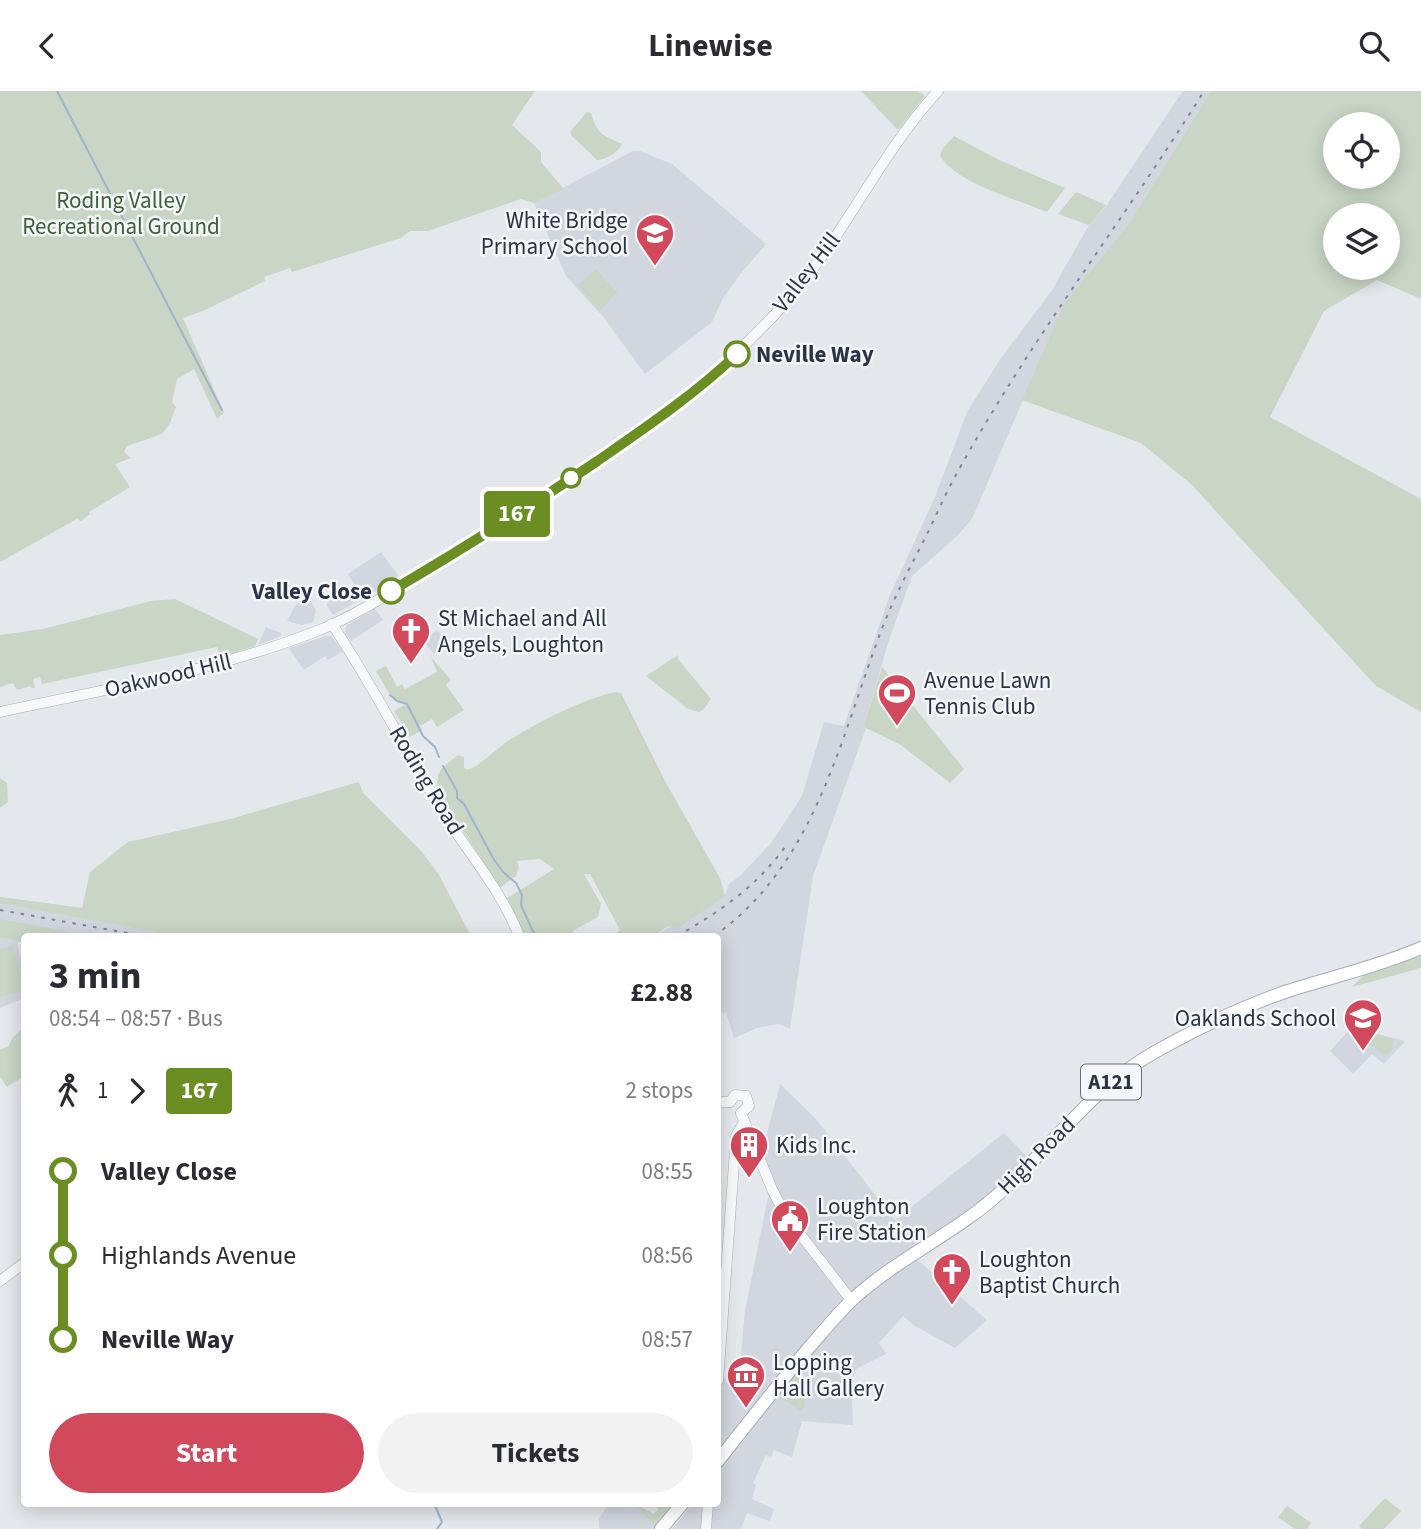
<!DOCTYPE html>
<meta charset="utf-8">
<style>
:root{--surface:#fff;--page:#f2f2f3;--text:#2b2b33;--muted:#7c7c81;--accent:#d1495b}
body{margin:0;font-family:"Source Sans 3",sans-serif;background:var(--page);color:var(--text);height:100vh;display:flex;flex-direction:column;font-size:26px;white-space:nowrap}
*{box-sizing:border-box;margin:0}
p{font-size:23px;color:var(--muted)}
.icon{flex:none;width:38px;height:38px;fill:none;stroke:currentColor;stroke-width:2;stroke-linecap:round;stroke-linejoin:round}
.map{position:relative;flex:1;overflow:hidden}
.panel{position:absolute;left:21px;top:842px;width:700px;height:574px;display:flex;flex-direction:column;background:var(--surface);border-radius:7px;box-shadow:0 4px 18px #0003}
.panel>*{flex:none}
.badge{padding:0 14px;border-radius:5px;font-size:24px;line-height:46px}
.buttons{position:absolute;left:1323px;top:21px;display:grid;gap:14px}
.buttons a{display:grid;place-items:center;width:77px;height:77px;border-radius:50%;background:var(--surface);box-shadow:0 4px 18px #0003;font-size:35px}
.map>.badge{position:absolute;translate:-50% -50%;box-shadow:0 0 0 4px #fff}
.legs{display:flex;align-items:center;gap:10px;height:77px;padding:0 28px;font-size:23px}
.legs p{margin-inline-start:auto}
.head{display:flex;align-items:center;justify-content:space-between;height:119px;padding:0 28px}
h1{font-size:38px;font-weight:700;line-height:52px}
.button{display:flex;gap:14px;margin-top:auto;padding:14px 28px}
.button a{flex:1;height:80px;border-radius:42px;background:var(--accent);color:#fff;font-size:28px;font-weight:700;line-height:80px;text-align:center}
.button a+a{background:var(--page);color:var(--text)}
ul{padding:0 28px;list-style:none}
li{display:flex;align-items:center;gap:24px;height:84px;font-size:26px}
li i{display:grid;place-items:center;width:10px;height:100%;margin:0 9px;background:currentColor}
li i::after{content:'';width:18px;height:18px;margin:-9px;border:5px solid;border-radius:50%;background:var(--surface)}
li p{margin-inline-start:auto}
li:first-child i{background:linear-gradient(#0000 50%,currentColor 0)}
li:last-child i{background:linear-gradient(currentColor 50%,#0000 0)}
header{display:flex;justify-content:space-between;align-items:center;height:91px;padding:0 28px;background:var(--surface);font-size:32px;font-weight:700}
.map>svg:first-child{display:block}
.built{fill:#d2d6de}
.green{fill:#c9d6c5;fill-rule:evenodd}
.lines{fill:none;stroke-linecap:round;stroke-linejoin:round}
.stream{stroke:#9fb4cc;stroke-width:2}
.minor-casing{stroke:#a9aeb7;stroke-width:11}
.major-casing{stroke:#a3abb8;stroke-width:14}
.minor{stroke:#f7f8fa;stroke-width:10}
.major{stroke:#fff;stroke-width:12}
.rail{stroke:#7d8696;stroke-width:2;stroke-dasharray:3.5 7;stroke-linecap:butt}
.line-1-casing{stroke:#fff;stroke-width:16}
.line-1{stroke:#6b8e23;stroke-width:10}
.stop-1-dot{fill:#fff;stroke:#6b8e23;stroke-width:3.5}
.labels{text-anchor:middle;stroke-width:5;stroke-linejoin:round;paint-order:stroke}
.shield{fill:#f4f6f9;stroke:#676e7b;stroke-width:2}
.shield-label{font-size:21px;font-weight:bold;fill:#2b3445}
.park-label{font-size:23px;fill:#3f6138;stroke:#f4f6f9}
.poi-label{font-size:23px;fill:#2b3445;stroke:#f4f6f9;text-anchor:start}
.street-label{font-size:23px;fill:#2b3445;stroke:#f4f6f9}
.stop-label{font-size:23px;font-weight:bold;fill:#2b3445;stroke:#f4f6f9;text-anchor:start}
</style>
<header><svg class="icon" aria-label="back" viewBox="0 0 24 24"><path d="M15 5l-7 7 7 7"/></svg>Linewise<svg class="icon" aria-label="search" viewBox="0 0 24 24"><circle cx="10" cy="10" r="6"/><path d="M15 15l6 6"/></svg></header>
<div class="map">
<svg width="1421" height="1438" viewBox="0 0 1421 1438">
<rect width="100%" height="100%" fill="#e4e7ec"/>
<g class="built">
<polygon points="1183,0 1211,0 1130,131 1064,213 972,428 957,445 912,485 889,549 864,634 866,637 813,785 790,938 778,933 757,937 734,947 726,922 718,922 718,845 654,845 725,805 729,793 741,784 771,752 802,705 824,631 844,635 890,504 935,406 967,321 1001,267 1052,199 1089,134 1107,114"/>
<polygon points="633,60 640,60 672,73 766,153 742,181 723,207 712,231 645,283 604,227 566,185 534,112"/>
<polygon points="381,461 398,484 397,488 333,524 326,513 355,494 348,483"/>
<polygon points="307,504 316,519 313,531 302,534 287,530 295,515"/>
<polygon points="375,518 383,529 351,550 345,541 347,534"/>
<polygon points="266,536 281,542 281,545 258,554"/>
<polygon points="437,539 447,551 434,563 423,550"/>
<polygon points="326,545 331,545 343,560 328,569 325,565 304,579 289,557"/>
<polygon points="0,806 82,817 213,845 24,845 24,851 17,851 24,885 24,907 0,917"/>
<polygon points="1351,937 1367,946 1369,941 1405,950 1384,973 1372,963 1353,983 1330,960"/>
<polygon points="780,993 815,1027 895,1129 1004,1042 1027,1066 984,1108 907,1160 987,1229 955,1257 915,1235 903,1225 879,1252 886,1263 856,1278 851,1292 853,1334 802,1330 792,1366 774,1359 771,1366 766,1364 753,1392 756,1394 752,1408 774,1418 770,1430 747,1422 741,1438 672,1438 693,1412 718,1412 718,1293 740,1274 745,1220 768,1106 764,1054"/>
<polygon points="609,1412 616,1412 619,1415 623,1412 634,1412 657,1438 599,1438 599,1428"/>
</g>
<g class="green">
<polygon points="0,0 535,0 512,34 541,61 541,71 564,98 534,112 521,108 428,140 410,140 401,147 292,181 290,177 264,186 265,190 205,219 183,227 224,322 217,328 194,278 177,288 172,311 176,316 170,332 162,343 127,355 124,361 131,367 115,373 130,396 89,421 90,423 81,430 77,428 0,471"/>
<polygon points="861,0 918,0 925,5 898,39"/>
<path d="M 1211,0 L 1421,0 L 1421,208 L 1377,189 L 1324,220 L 1270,326 L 1421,408 L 1421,621 L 1376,595 L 1191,393 L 1141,352 L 1022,309 L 1064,213 L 1130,131 ZM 1335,33 L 1388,33 L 1388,86 L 1335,86 ZM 1335,124 L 1388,124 L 1388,177 L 1335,177 Z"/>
<path d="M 587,21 L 591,22 C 597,44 603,44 622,53 C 619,61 605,69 597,69 L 572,45 L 570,41 Z"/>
<path d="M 954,45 L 999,69 L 1065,97 L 1047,121 C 1016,108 958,93 940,65 L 943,57 Z"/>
<polygon points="1076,101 1106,114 1089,134 1058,123"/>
<polygon points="596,178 618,203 614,204 600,220 578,195"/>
<polygon points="175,508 258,548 255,555 214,568 214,564 219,562 217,556 42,593 40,586 33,588 35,597 32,597 30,595 17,599 13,592 0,596 0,544 43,538 151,510"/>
<polygon points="678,564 678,568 711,608 703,619 699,621 688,618 646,585"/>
<polygon points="431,566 451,589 446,594 464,619 437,636 432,628 420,635 422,639 410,646 394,620 406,613 392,607 376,580 386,575 397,596 402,593 405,598 437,581"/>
<polygon points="882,576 964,678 950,692 901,654 866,637 864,634"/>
<path d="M 616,601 L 621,602 L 665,690 L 720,787 L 725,805 L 678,837 L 668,835 L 654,845 L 613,845 L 620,839 L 590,783 L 584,783 L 601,813 L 598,826 L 574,839 L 569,845 L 524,845 L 507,807 L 554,778 L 540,768 L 517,770 L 519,776 L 516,785 L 500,797 L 448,717 L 437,693 L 438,684 L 442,677 L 458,664 L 464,666 L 464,677 L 467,679 C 478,677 499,655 511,648 C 541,630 582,608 616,601 Z"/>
<polygon points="0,687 7,692 8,711 0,717"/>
<polygon points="359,691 363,702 422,761 439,784 471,845 179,845 0,812 0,806 82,817 90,781 128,751 230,728"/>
<polygon points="0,828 92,845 24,845 24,851 0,846"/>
<polygon points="13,855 24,900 0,906 0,858"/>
<polygon points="1421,865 1421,877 1352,896 1368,880"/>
<polygon points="24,937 24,985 7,996 0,986 0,958 8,956 13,946"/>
<polygon points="1367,940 1394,948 1391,961 1385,964 1374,956 1363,953"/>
<polygon points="797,1281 801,1281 808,1297 806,1299 804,1316 801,1320 778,1305"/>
<polygon points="1385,1407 1401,1420 1384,1438 1362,1438 1359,1435"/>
<polygon points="665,1412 674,1412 654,1435 635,1413 653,1422 658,1420 657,1414 662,1416"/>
<polygon points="1287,1415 1311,1432 1307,1438 1295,1438 1278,1426"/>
</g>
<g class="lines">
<g class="stream">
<polyline points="57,0 222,319"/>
<polyline points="390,604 397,610 407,613 423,645 435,656 439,666"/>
<polyline points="443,675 457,700 457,707 464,713 493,767 503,781 516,792 522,804 521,814 535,845"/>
<polyline points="434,1412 442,1431 437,1438"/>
</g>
<g class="minor-casing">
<g id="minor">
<path d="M 332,533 C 372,593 404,656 441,718 C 467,761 501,798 519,845"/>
<path d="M 0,621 C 107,598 215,580 317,540 C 363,522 406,491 449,465 C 570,392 694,315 788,209 C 845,144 880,63 938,0"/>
<polyline points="718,1011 730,1011"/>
<polyline points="730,1011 735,1004 746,1005 749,1015 741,1022"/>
<polyline points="741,1022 772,1098 784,1122 851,1209"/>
<polyline points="0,1190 24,1172"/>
<polyline points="718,1290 736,1045 744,1031"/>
<polyline points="706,1438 708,1412"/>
</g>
</g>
<g class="major-casing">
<g id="major">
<path d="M 718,1370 C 747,1333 777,1295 807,1259 C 822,1242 837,1223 853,1208 C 899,1166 958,1141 1003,1099 C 1054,1053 1094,995 1155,961 C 1196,938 1241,916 1285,901 C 1331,886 1377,876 1421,857"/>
<polyline points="661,1438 683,1412"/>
</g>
</g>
<use href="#minor" class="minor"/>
<use href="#major" class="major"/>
<g class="rail">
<polyline points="0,819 144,845"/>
<path d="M 677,845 C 718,822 756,796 785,756"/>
<path d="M 714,845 C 816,774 841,644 883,535 C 894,507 908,480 922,453 C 934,430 944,405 957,382 C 1030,249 1124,129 1204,0"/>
</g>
</g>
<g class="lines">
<g class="line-1-casing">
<path id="line-1" d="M 391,500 C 461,459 529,416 596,371 C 645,337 694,304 737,263"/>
</g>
<use href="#line-1" class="line-1"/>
</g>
<defs>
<g id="school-pin" transform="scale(2.0125)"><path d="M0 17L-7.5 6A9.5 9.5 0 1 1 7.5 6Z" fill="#d1495b" stroke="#f4f6f9"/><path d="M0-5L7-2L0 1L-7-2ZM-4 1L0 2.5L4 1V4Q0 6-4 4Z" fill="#fff"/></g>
<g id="church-pin" transform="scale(2.0125)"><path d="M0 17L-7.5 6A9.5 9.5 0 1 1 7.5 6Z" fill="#d1495b" stroke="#f4f6f9"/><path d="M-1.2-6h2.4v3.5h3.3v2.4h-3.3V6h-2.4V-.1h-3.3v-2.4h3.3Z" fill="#fff"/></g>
<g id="stadium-pin" transform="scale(2.0125)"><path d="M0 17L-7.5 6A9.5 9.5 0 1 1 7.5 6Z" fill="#d1495b" stroke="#f4f6f9"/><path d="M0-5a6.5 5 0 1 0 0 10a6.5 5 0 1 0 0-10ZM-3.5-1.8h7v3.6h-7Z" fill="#fff"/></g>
<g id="building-pin" transform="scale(2.0125)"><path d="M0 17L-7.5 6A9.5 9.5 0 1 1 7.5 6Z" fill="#d1495b" stroke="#f4f6f9"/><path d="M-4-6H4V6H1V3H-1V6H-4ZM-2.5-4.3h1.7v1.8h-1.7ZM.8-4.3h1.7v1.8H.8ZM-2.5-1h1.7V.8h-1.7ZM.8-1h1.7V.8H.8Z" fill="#fff"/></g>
<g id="civic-pin" transform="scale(2.0125)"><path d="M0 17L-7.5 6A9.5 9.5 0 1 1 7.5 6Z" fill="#d1495b" stroke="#f4f6f9"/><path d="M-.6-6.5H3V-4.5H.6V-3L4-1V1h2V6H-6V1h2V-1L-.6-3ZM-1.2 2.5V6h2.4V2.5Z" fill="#fff"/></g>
<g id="museum-pin" transform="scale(2.0125)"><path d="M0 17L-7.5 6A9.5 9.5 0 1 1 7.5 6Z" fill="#d1495b" stroke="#f4f6f9"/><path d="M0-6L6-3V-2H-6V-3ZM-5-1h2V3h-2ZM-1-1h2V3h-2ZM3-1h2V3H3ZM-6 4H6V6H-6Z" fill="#fff"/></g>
</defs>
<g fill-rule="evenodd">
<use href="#school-pin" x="655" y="142"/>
<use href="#church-pin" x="411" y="540"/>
<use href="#stadium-pin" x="897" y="602"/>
<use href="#school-pin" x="1363" y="927"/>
<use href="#building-pin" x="749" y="1054"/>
<use href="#civic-pin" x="790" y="1128"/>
<use href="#church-pin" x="952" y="1181"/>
<use href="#museum-pin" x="746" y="1284"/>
</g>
<g class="stop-1-dot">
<circle cx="737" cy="263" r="12"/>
<circle cx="571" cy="387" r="9"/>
<circle cx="391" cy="500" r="12"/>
</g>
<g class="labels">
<rect class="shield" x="1081" y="973.5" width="60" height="35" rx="5"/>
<g class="shield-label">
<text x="1111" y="998">A121</text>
</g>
<g class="park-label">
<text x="121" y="117">Roding Valley<tspan x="121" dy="26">Recreational Ground</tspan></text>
</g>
<g class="poi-label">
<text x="628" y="137" text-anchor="end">White Bridge<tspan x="628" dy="26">Primary School</tspan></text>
<text x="438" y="535">St Michael and All<tspan x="438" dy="26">Angels, Loughton</tspan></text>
<text x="924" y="597">Avenue Lawn<tspan x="924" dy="26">Tennis Club</tspan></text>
<text x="1336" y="935" text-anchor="end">Oaklands School</text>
<text x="776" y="1062">Kids Inc.</text>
<text x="817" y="1123">Loughton<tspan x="817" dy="26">Fire Station</tspan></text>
<text x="979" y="1176">Loughton<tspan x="979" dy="26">Baptist Church</tspan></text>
<text x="773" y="1279">Lopping<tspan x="773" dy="26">Hall Gallery</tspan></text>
</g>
<g class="street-label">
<text transform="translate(806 181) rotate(-52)" y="8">Valley Hill</text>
<text transform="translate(168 584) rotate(-13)" y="8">Oakwood Hill</text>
<text transform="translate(427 689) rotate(59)" y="8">Roding Road</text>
<text transform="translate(1036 1064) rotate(-45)" y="8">High Road</text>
</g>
<g class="stop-label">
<text x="756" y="271">Neville Way</text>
<text x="372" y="508" text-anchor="end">Valley Close</text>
</g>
</g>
</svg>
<div class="buttons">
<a><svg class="icon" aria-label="locate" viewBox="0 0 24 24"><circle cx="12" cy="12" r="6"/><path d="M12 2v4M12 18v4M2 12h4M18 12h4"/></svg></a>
<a><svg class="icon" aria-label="layers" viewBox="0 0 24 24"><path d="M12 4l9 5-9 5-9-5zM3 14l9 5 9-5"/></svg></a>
</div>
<b class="badge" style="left:517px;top:423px;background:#6b8e23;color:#fff">167</b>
<section class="panel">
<div class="head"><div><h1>3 min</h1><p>08:54 – 08:57 · Bus</p></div><b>£2.88</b></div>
<div class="legs"><svg class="icon" aria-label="walk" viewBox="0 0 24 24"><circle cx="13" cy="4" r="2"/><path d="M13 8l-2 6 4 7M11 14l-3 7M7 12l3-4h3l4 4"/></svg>1<svg class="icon" aria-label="forward" viewBox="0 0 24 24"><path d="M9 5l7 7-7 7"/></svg><b class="badge" style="background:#6b8e23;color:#fff">167</b><p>2 stops</p></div>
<ul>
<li><i style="color:#6b8e23"></i><b>Valley Close</b><p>08:55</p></li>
<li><i style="color:#6b8e23"></i><span>Highlands Avenue</span><p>08:56</p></li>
<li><i style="color:#6b8e23"></i><b>Neville Way</b><p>08:57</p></li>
</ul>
<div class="button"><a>Start</a><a>Tickets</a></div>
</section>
</div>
